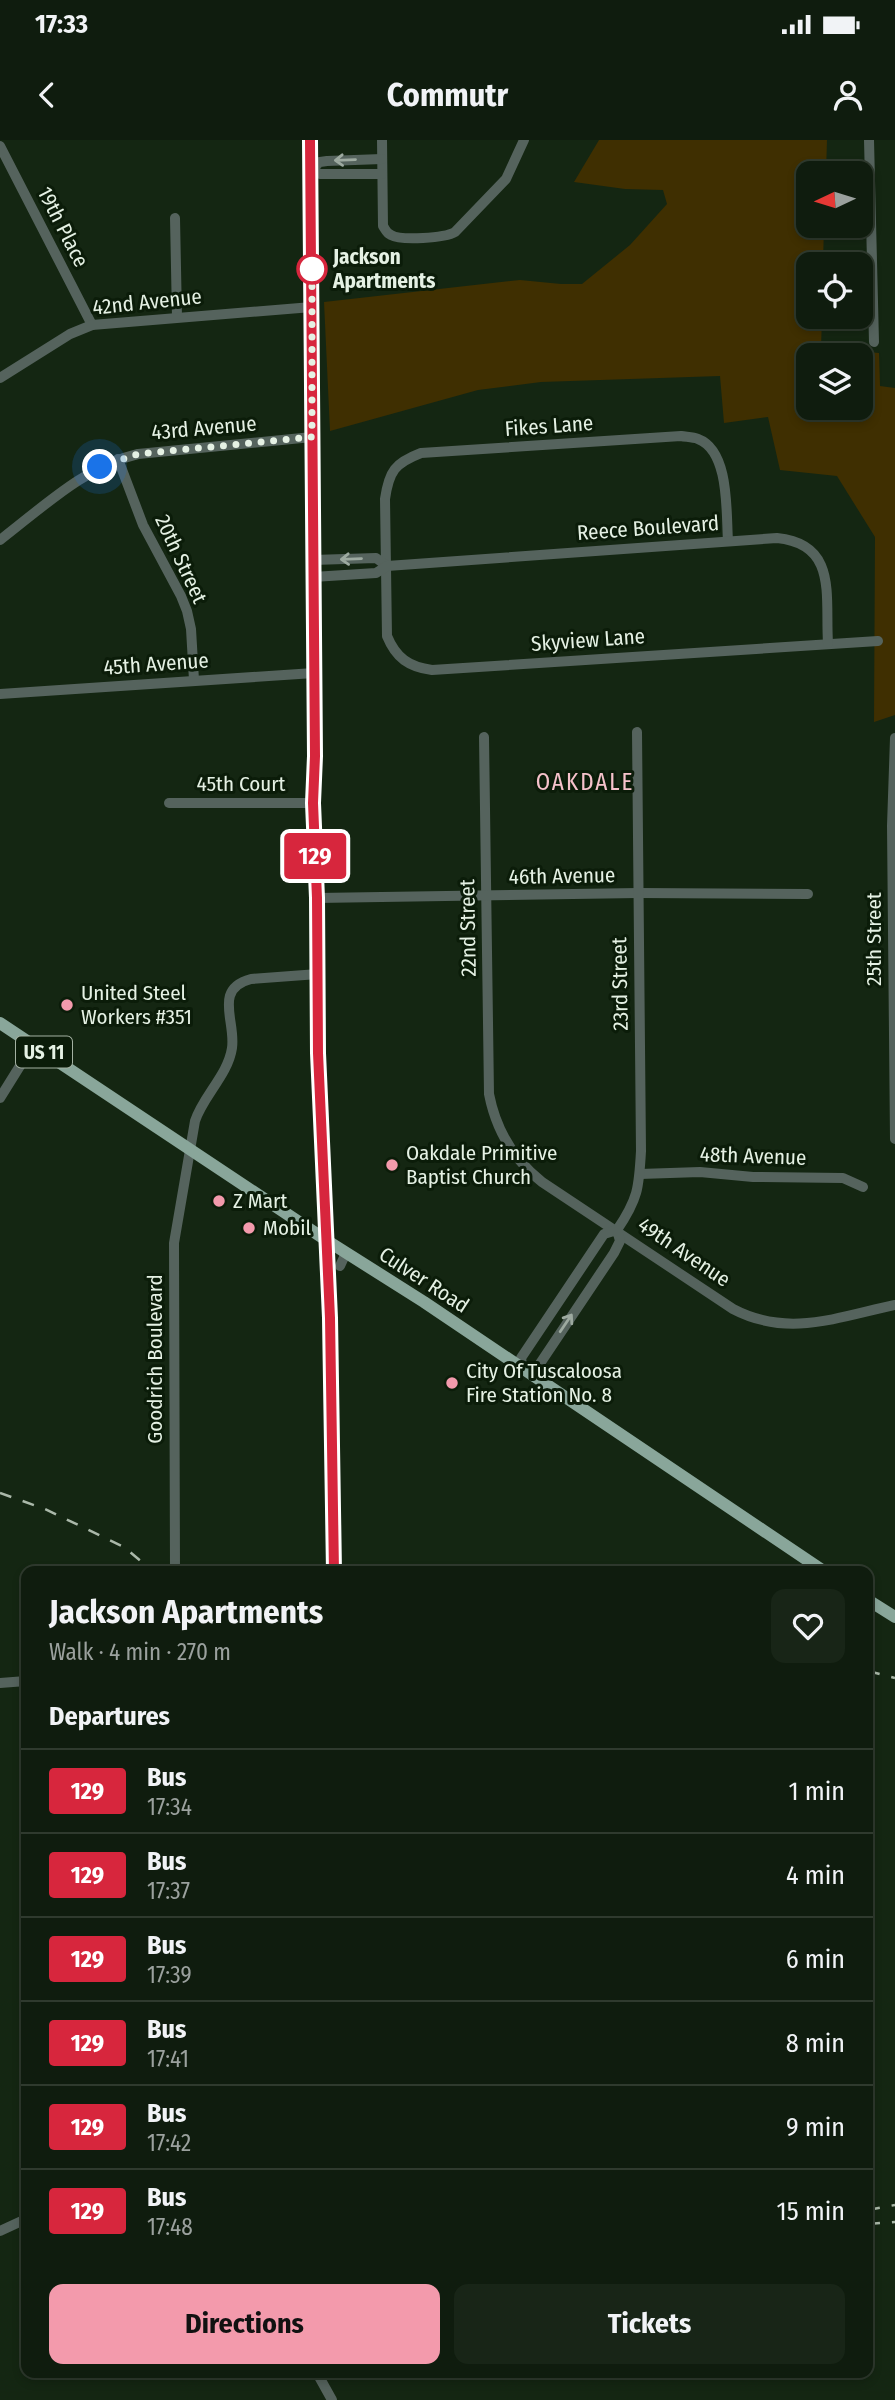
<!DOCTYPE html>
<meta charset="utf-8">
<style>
:root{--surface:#0f1c0e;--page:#182517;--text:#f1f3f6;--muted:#9ba19e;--line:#2f3a2e;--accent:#f39aac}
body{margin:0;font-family:"Fira Sans Condensed",sans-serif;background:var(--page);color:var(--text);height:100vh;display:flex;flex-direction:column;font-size:26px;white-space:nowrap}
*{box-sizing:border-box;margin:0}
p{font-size:23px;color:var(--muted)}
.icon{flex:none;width:38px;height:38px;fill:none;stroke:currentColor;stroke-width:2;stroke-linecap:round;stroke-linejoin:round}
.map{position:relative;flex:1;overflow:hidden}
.details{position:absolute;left:21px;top:1426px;width:852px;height:812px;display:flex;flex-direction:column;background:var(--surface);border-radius:14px;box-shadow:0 4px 10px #0003,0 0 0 2px var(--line)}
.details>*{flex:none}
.badge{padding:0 14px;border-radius:5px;font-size:24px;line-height:46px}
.needle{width:46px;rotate:266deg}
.controls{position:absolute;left:796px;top:21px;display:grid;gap:14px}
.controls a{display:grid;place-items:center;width:77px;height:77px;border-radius:14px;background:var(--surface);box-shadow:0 4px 10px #0003,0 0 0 2px var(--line);font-size:35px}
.you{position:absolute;width:35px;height:35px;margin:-18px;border:5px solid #fff;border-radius:50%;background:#1a73e8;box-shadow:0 0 0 10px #1a73e833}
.map>.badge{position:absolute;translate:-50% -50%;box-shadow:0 0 0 4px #fff}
h2{padding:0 28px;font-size:26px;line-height:63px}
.round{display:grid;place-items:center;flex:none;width:74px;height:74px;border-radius:14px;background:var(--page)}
.overview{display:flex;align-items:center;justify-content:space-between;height:119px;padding:0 28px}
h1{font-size:33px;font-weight:700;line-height:52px}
.cta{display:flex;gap:14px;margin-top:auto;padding:14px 28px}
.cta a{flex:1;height:80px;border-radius:14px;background:var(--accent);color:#111;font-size:28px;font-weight:700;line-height:80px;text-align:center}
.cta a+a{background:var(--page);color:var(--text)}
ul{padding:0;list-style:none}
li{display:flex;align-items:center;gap:21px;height:84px;padding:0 28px;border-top:2px solid var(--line)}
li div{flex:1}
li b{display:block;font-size:26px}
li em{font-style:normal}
li .badge{min-width:77px;font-weight:700;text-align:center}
.status{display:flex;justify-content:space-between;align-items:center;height:49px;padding:0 35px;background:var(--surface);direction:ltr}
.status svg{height:19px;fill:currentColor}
header{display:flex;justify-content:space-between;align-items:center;height:91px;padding:0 28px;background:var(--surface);font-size:32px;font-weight:700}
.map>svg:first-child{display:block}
.green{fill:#3f2f01;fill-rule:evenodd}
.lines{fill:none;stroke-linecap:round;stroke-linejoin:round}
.minor{stroke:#55635d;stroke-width:10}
.major{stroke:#89a69a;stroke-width:12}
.rail{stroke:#aab8a9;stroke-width:2.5;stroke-dasharray:12 12;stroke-linecap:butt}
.oneway{stroke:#9daaa0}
.line-casing{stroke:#fff;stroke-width:16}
.line{stroke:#d7263d;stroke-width:10}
.walk{stroke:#e5f1e4;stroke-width:7;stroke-dasharray:0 12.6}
.stop-dot{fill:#fff;stroke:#d7263d;stroke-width:3.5}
.poi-dot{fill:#f39aac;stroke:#0b1c09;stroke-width:2.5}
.labels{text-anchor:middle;stroke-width:6;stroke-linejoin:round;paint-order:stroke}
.shield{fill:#0b1c09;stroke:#a4b1a2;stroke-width:2}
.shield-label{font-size:19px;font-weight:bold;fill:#e5f1e4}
.street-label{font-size:21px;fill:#e5f1e4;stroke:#0b1c09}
.stop-label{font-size:21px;font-weight:bold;fill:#e5f1e4;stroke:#0b1c09;text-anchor:start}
.poi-label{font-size:21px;fill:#e5f1e4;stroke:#0b1c09;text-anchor:start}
.neighbourhood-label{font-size:23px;letter-spacing:2px;fill:#f6c2cb;stroke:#0b1c09}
</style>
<div class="status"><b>17:33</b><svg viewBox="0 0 49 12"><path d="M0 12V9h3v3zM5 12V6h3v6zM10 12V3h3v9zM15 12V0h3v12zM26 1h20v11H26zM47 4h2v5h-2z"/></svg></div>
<header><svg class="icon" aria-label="back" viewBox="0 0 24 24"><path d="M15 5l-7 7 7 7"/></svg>Commutr<svg class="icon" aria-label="person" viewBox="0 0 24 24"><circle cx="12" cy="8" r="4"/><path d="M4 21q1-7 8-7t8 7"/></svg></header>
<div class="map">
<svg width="895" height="2260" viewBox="0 0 895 2260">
<rect width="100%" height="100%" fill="#142612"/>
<path class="green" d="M 599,0 L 827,0 L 826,33 L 808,33 L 808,86 L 824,86 L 823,124 L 808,124 L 808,177 L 822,177 L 821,208 L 879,213 L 880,246 L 895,248 L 895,575 L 874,582 L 875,397 L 837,336 L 780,330 L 768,277 L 724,283 L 720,236 L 541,242 L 478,250 L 330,291 L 324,162 L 520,140 L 561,144 L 582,144 L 630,105 L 667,64 L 663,50 L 625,49 L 574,42 ZM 808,215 L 861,215 L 861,268 L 808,268 Z"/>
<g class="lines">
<g class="minor">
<polyline points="310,0 315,616 313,663 317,758 318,913 330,1178 333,1432"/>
<path d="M 382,0 L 383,86 C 386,90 386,93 391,95 C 401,101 445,98 455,92 L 506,39 L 524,0"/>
<polyline points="869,0 874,202"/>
<polyline points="0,6 92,185"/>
<polyline points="382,19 327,21 320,22 311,29 320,34 382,34"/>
<polyline points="175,78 177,177"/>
<polyline points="0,238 70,194 92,185 312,167"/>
<polyline points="118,319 143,385 181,456 187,471 191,489 194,540"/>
<path d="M 0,400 C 42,368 85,326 138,314 L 312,297"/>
<path d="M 728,401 C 726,373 730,311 698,299 C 693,297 686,297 681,296 L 421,313 C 395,323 389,331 385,359 L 387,496 C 396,518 409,527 432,530 L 878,501"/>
<polyline points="313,420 376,418 387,426"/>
<path d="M 313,437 L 376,433 L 387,426 L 777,398 C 838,404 825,456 828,503"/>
<polyline points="0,554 314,533"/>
<path d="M 484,597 L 489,954 C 496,990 513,1019 542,1042 L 733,1169 C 788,1198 838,1177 895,1165"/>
<polyline points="895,598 892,686 895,999"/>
<polyline points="169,663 313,663"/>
<polyline points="317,758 638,753 808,754"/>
<polyline points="0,958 33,905"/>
<polyline points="640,1034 700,1032 753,1037 843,1038 863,1047"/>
<path d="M 617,1090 L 620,1101 L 614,1113 L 537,1228 L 523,1230 L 521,1218 L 604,1094 L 617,1090 C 638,1059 639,1048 641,1011 L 637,592"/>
<polyline points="340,1126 346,1113"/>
<path d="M 175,1432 L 174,1103 L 195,981 C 203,956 228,935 232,908 C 236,881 213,849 251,839 L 318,834"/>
<polyline points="0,1543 26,1541"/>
<polyline points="0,2091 26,2079"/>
<polyline points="317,2233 332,2260"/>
</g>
<g class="major">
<polyline points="0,883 326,1100 424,1162 825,1432"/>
<polyline points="868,1460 895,1477"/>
</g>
<g class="rail">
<polyline points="0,1353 45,1369 124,1407 154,1432"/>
<polyline points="868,1531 895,1538"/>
<polyline points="868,2070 895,2065"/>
<polyline points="868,2084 895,2082"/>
</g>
</g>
<defs><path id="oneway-shaft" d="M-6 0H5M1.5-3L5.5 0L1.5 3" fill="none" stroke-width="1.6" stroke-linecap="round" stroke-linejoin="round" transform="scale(1.75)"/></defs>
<g class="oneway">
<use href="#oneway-shaft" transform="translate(345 20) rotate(178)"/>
<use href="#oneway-shaft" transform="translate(351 419) rotate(178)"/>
<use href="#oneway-shaft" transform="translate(566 1183) rotate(-56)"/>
</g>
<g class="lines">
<g class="line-casing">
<polyline id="line" points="310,0 315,616 313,663 317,758 318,913 330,1178 334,1432"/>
</g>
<use href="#line" class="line"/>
<polyline class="walk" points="100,327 138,314 312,297 312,129"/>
</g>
<circle class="stop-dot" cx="312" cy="129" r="14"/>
<g class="poi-dot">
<circle cx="67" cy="865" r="7"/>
<circle cx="392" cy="1025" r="7"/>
<circle cx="219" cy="1061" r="7"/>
<circle cx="249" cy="1088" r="7"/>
<circle cx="452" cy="1243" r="7"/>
</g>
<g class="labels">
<rect class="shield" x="16" y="896.5" width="56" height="31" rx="5"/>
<g class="shield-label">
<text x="44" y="919">US 11</text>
</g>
<g class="street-label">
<text transform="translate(63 87) rotate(63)" y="7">19th Place</text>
<text transform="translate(147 162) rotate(-6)" y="7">42nd Avenue</text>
<text transform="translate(549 286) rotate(-4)" y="7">Fikes Lane</text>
<text transform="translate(204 288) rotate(-5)" y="7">43rd Avenue</text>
<text transform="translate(648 388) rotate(-4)" y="7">Reece Boulevard</text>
<text transform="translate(181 419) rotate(65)" y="7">20th Street</text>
<text transform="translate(588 500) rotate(-4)" y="7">Skyview Lane</text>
<text transform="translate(156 524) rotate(-4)" y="7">45th Avenue</text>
<text x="241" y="651">45th Court</text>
<text transform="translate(562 736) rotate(-1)" y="7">46th Avenue</text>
<text transform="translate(468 788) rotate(-91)" y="7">22nd Street</text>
<text transform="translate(874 799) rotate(-90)" y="7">25th Street</text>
<text transform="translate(620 844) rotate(-91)" y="7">23rd Street</text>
<text transform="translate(753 1016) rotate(2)" y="7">48th Avenue</text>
<text transform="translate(684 1112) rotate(34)" y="7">49th Avenue</text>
<text transform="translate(424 1140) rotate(33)" y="7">Culver Road</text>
<text transform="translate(155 1219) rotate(-90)" y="7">Goodrich Boulevard</text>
</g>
<g class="stop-label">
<text x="333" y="124">Jackson<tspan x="333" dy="24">Apartments</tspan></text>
</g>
<g class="poi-label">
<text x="81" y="860">United Steel<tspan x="81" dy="24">Workers #351</tspan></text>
<text x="406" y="1020">Oakdale Primitive<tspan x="406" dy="24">Baptist Church</tspan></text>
<text x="233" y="1068">Z Mart</text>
<text x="263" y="1095">Mobil</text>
<text x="466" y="1238">City Of Tuscaloosa<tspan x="466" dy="24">Fire Station No. 8</tspan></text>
</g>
<g class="neighbourhood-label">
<text x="585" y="650">OAKDALE</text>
</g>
</g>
</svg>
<div class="controls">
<a><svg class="needle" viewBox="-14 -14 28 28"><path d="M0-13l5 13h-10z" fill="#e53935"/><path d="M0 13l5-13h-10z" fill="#9ba19e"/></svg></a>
<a><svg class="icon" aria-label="locate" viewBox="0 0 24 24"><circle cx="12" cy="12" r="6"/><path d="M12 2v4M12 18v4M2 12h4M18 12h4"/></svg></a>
<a><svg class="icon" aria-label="layers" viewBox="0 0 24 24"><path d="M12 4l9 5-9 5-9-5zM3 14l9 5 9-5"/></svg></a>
</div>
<div class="you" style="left:100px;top:327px"></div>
<b class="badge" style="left:315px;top:716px;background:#d7263d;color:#fff">129</b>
<section class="details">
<div class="overview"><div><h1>Jackson Apartments</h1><p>Walk · 4 min · 270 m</p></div><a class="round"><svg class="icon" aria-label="heart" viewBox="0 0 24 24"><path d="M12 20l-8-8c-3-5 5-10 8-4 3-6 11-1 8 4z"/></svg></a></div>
<h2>Departures</h2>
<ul>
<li><span class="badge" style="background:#d7263d;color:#fff">129</span><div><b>Bus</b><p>17:34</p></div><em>1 min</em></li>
<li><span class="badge" style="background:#d7263d;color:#fff">129</span><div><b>Bus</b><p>17:37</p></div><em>4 min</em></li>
<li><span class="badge" style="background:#d7263d;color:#fff">129</span><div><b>Bus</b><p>17:39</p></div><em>6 min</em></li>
<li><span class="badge" style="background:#d7263d;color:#fff">129</span><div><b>Bus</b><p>17:41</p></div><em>8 min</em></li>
<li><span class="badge" style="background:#d7263d;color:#fff">129</span><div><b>Bus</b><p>17:42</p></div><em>9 min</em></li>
<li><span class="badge" style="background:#d7263d;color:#fff">129</span><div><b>Bus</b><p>17:48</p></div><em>15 min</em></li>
</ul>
<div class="cta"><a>Directions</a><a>Tickets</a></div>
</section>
</div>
